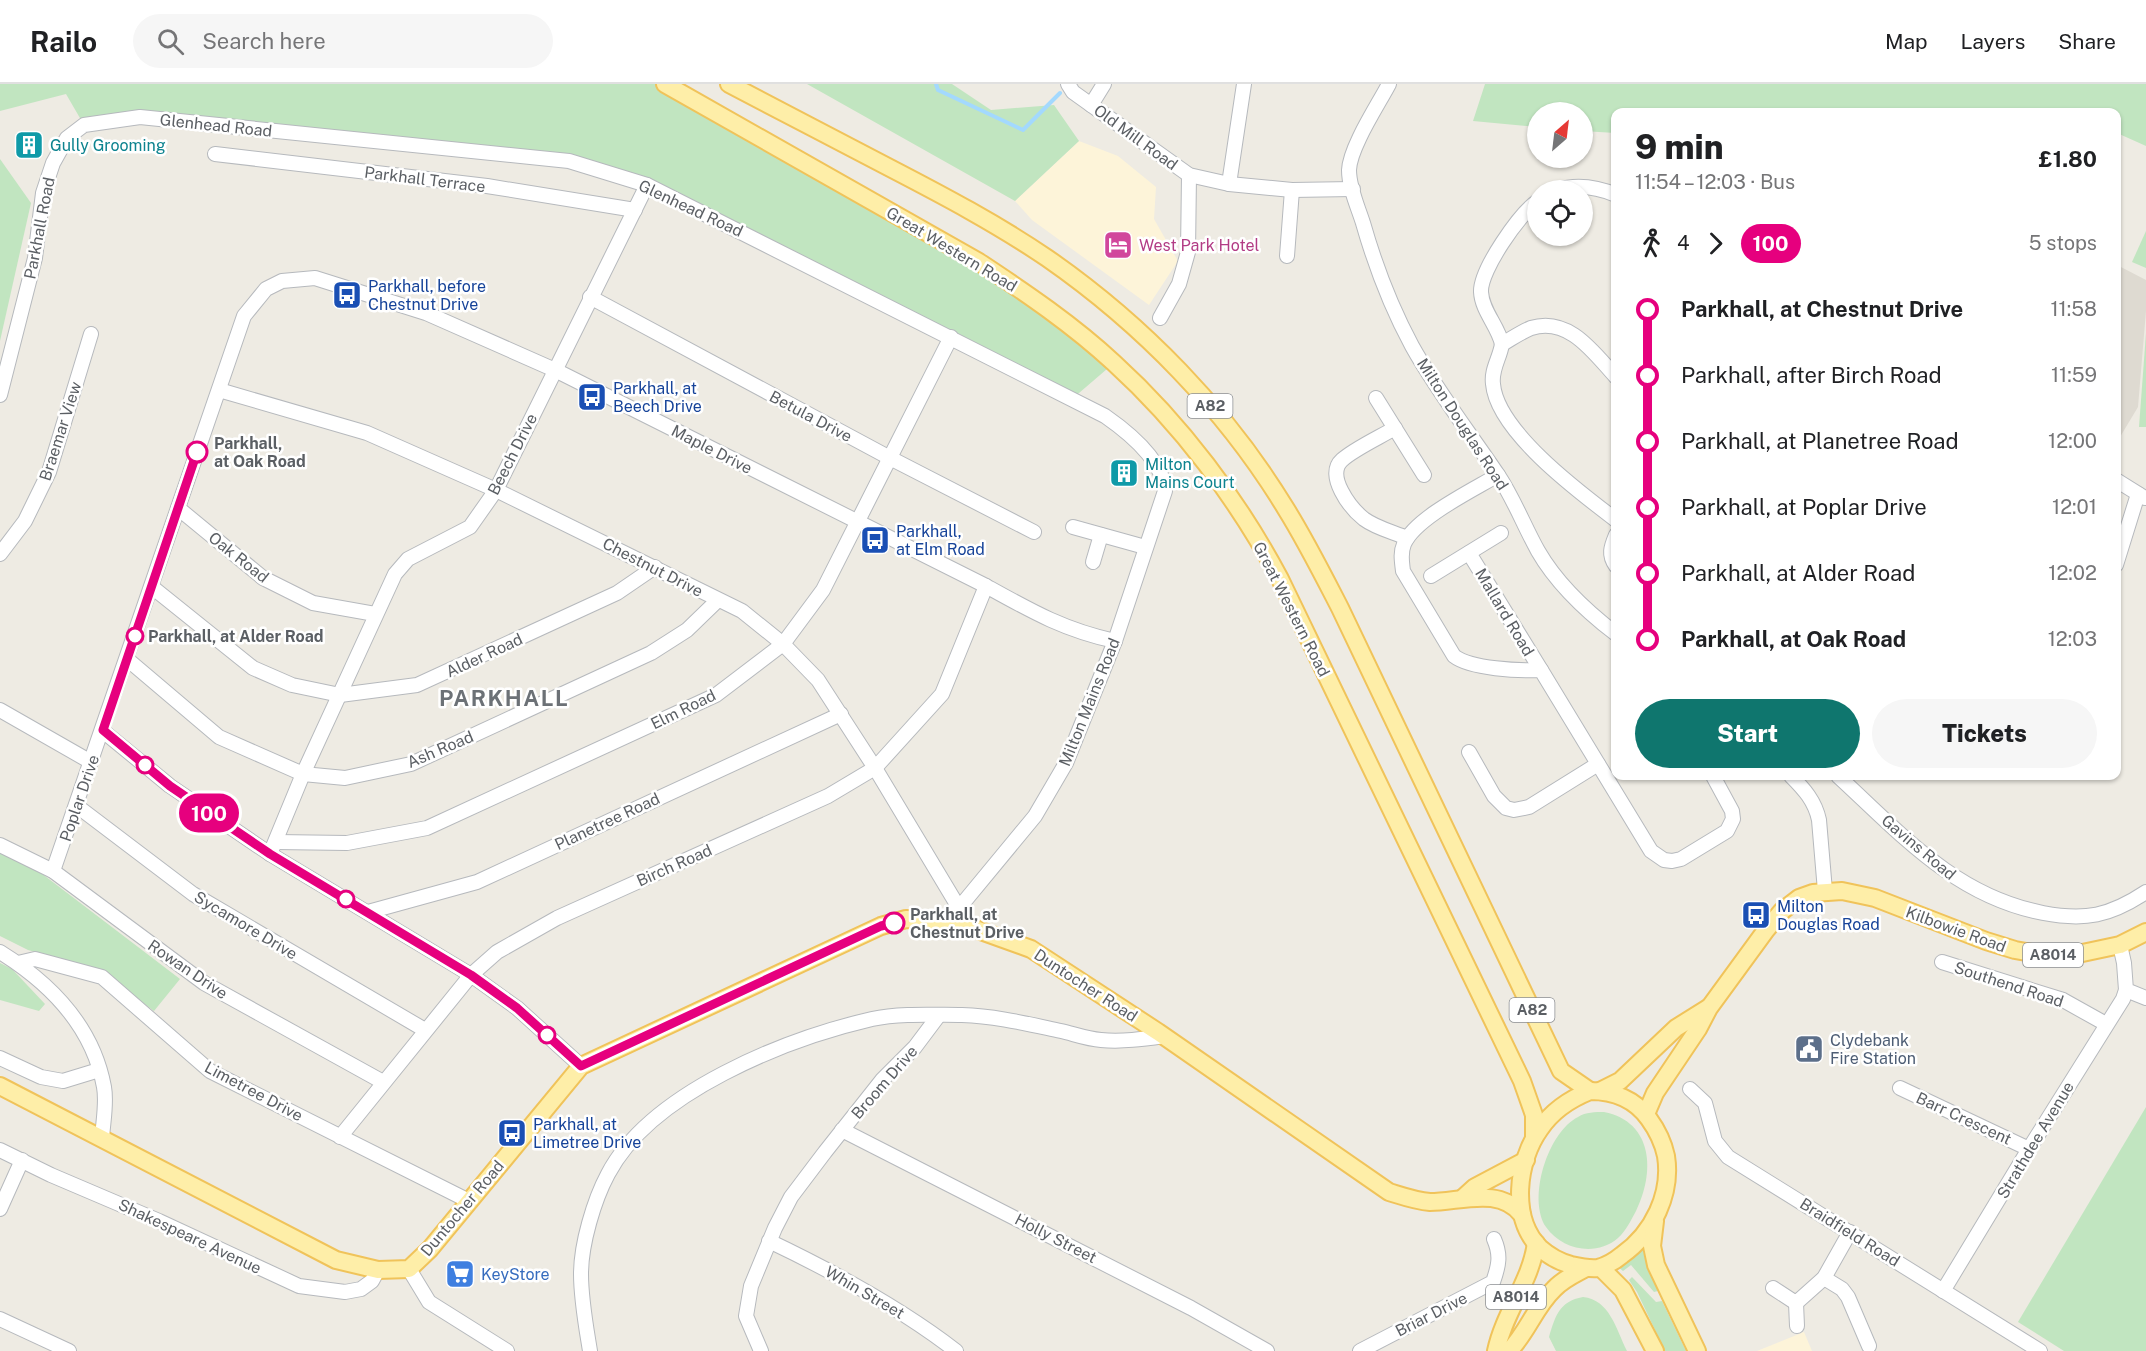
<!DOCTYPE html>
<meta charset="utf-8">
<style>
:root{--surface:#fff;--page:#f6f6f6;--text:#202124;--muted:#757577;--line:#e0e0e0;--accent:#0f766e}
body{margin:0;font-family:"Public Sans",sans-serif;background:var(--page);color:var(--text);height:100vh;display:flex;flex-direction:column;font-size:22px;white-space:nowrap}
*{box-sizing:border-box;margin:0}
p{font-size:20px;color:var(--muted)}
.icon{flex:none;width:33px;height:33px;fill:none;stroke:currentColor;stroke-width:2;stroke-linecap:round;stroke-linejoin:round}
.map{position:relative;flex:1;overflow:hidden}
.panel{position:absolute;left:1611px;top:24px;width:510px;height:672px;display:flex;flex-direction:column;background:var(--surface);border-radius:12px;box-shadow:0 2px 4px #0004}
.panel>*{flex:none}
.badge{padding:0 12px;border-radius:20px;font-size:21px;line-height:39px}
.needle{width:39px;rotate:28deg}
.tools{position:absolute;left:1527px;top:18px;display:grid;gap:12px}
.tools a{display:grid;place-items:center;width:66px;height:66px;border-radius:50%;background:var(--surface);box-shadow:0 2px 4px #0004;font-size:30px}
.map>.badge{position:absolute;translate:-50% -50%;box-shadow:0 0 0 3px #fff}
.legs{display:flex;align-items:center;gap:9px;height:66px;padding:0 24px;font-size:20px}
.legs p{margin-inline-start:auto}
.headline{display:flex;align-items:center;justify-content:space-between;height:102px;padding:0 24px}
h1{font-size:33px;font-weight:800;line-height:45px}
.action{display:flex;gap:12px;margin-top:auto;padding:12px 24px}
.action a{flex:1;height:69px;border-radius:36px;background:var(--accent);color:#fff;font-size:24px;font-weight:800;line-height:69px;text-align:center}
.action a+a{background:var(--page);color:var(--text)}
ul{padding:0 24px;list-style:none}
li{display:flex;align-items:center;gap:21px;height:66px;font-size:22px}
li i{display:grid;place-items:center;width:9px;height:100%;margin:0 8px;background:currentColor}
li i::after{content:'';width:15px;height:15px;margin:-8px;border:4px solid;border-radius:50%;background:var(--surface)}
li p{margin-inline-start:auto}
li:first-child i{background:linear-gradient(#0000 50%,currentColor 0)}
li:last-child i{background:linear-gradient(currentColor 50%,#0000 0)}
header{display:flex;align-items:center;gap:36px;box-sizing:border-box;height:84px;padding:0 30px;background:var(--surface);border-bottom:2px solid var(--line)}
header strong{font-size:28px}
nav{display:flex;gap:33px;margin-inline-start:auto;font-size:21px}
.search{width:420px;height:54px;background:var(--page);display:flex;align-items:center;gap:15px;box-sizing:border-box;padding:0 21px;border-radius:33px;color:var(--muted);font-size:22px}
.map>svg:first-child{display:block}
.commercial{fill:#fdf4d9}
.education{fill:#dedad1}
.green{fill:#c1e5c0}
.lines{fill:none;stroke-linecap:round;stroke-linejoin:round}
.stream{stroke:#a3d9fe;stroke-width:4}
.minor-casing{stroke:#b6b9bd;stroke-width:16}
.major-casing{stroke:#f0c35a;stroke-width:20}
.minor{stroke:#fff;stroke-width:14}
.major{stroke:#feeea8;stroke-width:16}
.line-1-casing{stroke:#fff;stroke-width:14}
.line-1{stroke:#e6007e;stroke-width:9}
.stop-1-dot{fill:#fff;stroke:#e6007e;stroke-width:3}
.labels{text-anchor:middle;stroke-width:5;stroke-linejoin:round;paint-order:stroke}
.shield{fill:#fff;stroke:#8c8f92;stroke-width:1.5}
.shield-label{font-size:15px;font-weight:bold;fill:#5b5f64}
.street-label{font-size:16px;fill:#5b5f64;stroke:#fff}
.culture-label{font-size:16px;fill:#0d838f;stroke:#fff;text-anchor:start}
.hotel-label{font-size:16px;fill:#b23c85;stroke:#fff;text-anchor:start}
.transit-label{font-size:16px;fill:#164399;stroke:#fff;text-anchor:start}
.stop-label{font-size:16px;font-weight:bold;fill:#5b5f64;stroke:#fff;text-anchor:start}
.service-label{font-size:16px;fill:#4e5e75;stroke:#fff;text-anchor:start}
.shop-label{font-size:16px;fill:#366cbe;stroke:#fff;text-anchor:start}
.district-label{font-size:22px;font-weight:bold;letter-spacing:1.5px;fill:#6c7176;stroke:#fff}
</style>
<header>
<strong>Railo</strong>
<div class="search"><svg class="icon" aria-label="search" viewBox="0 0 24 24"><circle cx="10" cy="10" r="6"/><path d="M15 15l6 6"/></svg>Search here</div>
<nav><a>Map</a><a>Layers</a><a>Share</a></nav>
</header>
<div class="map">
<svg width="2146" height="1267" viewBox="0 0 2146 1267">
<rect width="100%" height="100%" fill="#eeebe3"/>
<g class="commercial">
<polygon points="1079,57 1118,72 1156,103 1154,135 1178,177 1149,221 1032,136 1015,117"/>
<polygon points="1804,1248 1812,1267 1757,1267"/>
</g>
<polygon class="education" points="2117,181 2146,196 2146,227 2138,323 2117,358"/>
<g class="green">
<polygon points="0,0 665,0 979,178 1114,279 1072,315 647,101 569,77 140,33 84,41 66,10 0,27"/>
<polygon points="807,0 952,0 991,26 1054,21 1079,57 1015,117"/>
<polygon points="1485,0 2146,0 2146,62 2117,49 2116,28 2070,28 2061,25 2059,28 1616,28 1615,49 1583,47 1582,28 1538,28 1537,43 1473,37"/>
<polygon points="0,75 31,119 0,257"/>
<polygon points="2146,147 2146,184 2132,178"/>
<polygon points="2146,249 2146,343 2139,343"/>
<polygon points="0,769 41,789 180,895 154,927 100,887 28,866 0,852"/>
<polygon points="0,879 12,885 45,920 39,927 0,916"/>
<polygon points="2146,1023 2146,1267 2064,1267 2018,1238"/>
<path d="M 1604,1028 C 1654,1038 1655,1089 1636,1127 C 1631,1136 1626,1147 1618,1154 C 1596,1173 1562,1166 1546,1143 C 1527,1114 1548,1048 1578,1033 C 1586,1028 1595,1028 1604,1028 Z"/>
<polygon points="1642,1163 1649,1188 1658,1207 1654,1208 1631,1181 1623,1187 1616,1181"/>
<polygon points="1632,1193 1656,1218 1662,1217 1686,1267 1665,1267 1637,1208 1629,1196"/>
<path d="M 1583,1213 C 1610,1216 1616,1245 1627,1267 L 1556,1267 L 1549,1253 C 1555,1233 1559,1217 1583,1213 Z"/>
</g>
<g class="lines">
<polyline class="stream" points="936,0 938,6 1023,46 1060,9"/>
<g class="minor-casing">
<g id="minor">
<polyline points="1068,0 1073,8 1189,91 1229,100 1292,106 1353,105"/>
<path d="M 1389,0 C 1378,21 1350,63 1349,86 C 1349,104 1358,123 1363,139 C 1375,181 1391,223 1412,262 C 1437,307 1469,348 1498,391 C 1514,415 1524,442 1538,467 C 1557,500 1586,527 1616,550"/>
<polyline points="1091,21 1104,0"/>
<polyline points="215,70 487,102 635,126"/>
<polyline points="1229,100 1244,0"/>
<path d="M 1557,106 C 1577,100 1597,103 1616,111"/>
<polyline points="1287,172 1292,106"/>
<polyline points="590,213 890,374 1034,448"/>
<polyline points="1160,234 1179,200 1188,168 1189,91"/>
<path d="M 1502,260 C 1500,274 1491,285 1493,300 C 1497,347 1579,408 1616,436"/>
<path d="M 1502,260 C 1498,242 1482,227 1481,208 C 1480,186 1520,129 1538,117"/>
<path d="M 1502,260 C 1511,255 1521,248 1531,244 C 1569,232 1594,269 1616,293"/>
<polyline points="219,306 367,349 496,406 742,527 783,560 818,596 875,684 959,824"/>
<path d="M 0,311 L 35,174 L 43,109 L 53,79 L 67,54 L 84,41 L 140,33 L 569,77 L 647,101 L 1105,332 C 1128,348 1163,376 1165,407 L 1115,557 L 1066,679 L 1035,732 L 959,824 L 953,837"/>
<polyline points="1376,314 1424,391"/>
<path d="M 1395,344 C 1380,353 1354,365 1342,376 C 1325,391 1350,424 1364,435 C 1376,444 1393,448 1407,454"/>
<path d="M 1498,391 C 1473,406 1415,434 1404,460 C 1400,469 1402,478 1403,487 L 1454,572 C 1471,585 1519,587 1541,586 L 1651,767 L 1664,776 L 1672,777 L 1681,775 L 1727,747 L 1733,735 L 1732,727 L 1713,692"/>
<polyline points="2116,396 2145,414"/>
<polyline points="178,424 263,494 313,519 375,530"/>
<polyline points="1073,443 1145,463"/>
<path d="M 1616,451 C 1611,463 1608,471 1616,482"/>
<polyline points="1469,469 1541,586"/>
<polyline points="0,470 25,437 49,388 91,250"/>
<polyline points="1093,478 1101,451"/>
<polyline points="2116,481 2138,410"/>
<polyline points="1431,492 1501,449"/>
<polyline points="152,503 253,584 292,601 340,611 417,601 617,509 655,483"/>
<polyline points="127,575 219,653 303,690 345,694 411,680 651,569 687,546 718,516"/>
<polyline points="0,626 91,678"/>
<polyline points="103,647 170,702 270,770 471,891 517,924 581,982"/>
<polyline points="1469,668 1494,712 1506,724 1514,726 1529,723 1598,680"/>
<path d="M 1791,692 C 1804,705 1815,717 1819,736 L 1825,807"/>
<path d="M 1838,692 C 1901,750 1955,812 2043,829 C 2085,837 2110,832 2146,808"/>
<polyline points="77,722 193,810 425,946"/>
<polyline points="276,758 347,759 427,744 716,611 783,560 823,506 951,253"/>
<polyline points="0,761 53,787 204,899 383,998"/>
<polyline points="270,770 303,690 395,490 408,475 470,443 496,406 647,101"/>
<path d="M 53,787 L 244,232 L 266,205 L 282,197 L 315,194 L 426,229 L 555,286 L 986,502 C 1031,527 1064,546 1115,557"/>
<polyline points="368,828 477,798 841,630"/>
<polyline points="2120,861 2124,879 2126,906 2146,914"/>
<path d="M 0,868 C 50,899 93,943 104,1003 C 107,1019 103,1038 102,1054"/>
<polyline points="1942,878 2063,916 2106,940"/>
<polyline points="18,879 35,875 102,893 210,987 469,1117"/>
<polyline points="0,974 41,993 63,997 99,986"/>
<polyline points="1900,1004 2029,1065"/>
<polyline points="1690,1005 1705,1019 1715,1057 1728,1073 2040,1267"/>
<polyline points="842,1046 1191,1224 1267,1267"/>
<polyline points="340,1053 471,891 497,868 557,834 828,712 875,684 942,610 986,502"/>
<polyline points="0,1066 51,1091 159,1137 299,1202 345,1208 361,1205 372,1197 378,1186"/>
<polyline points="0,1125 22,1076"/>
<path d="M 769,1157 C 834,1188 899,1223 956,1267"/>
<polyline points="409,1185 429,1218 507,1267"/>
<polyline points="1824,1194 1842,1205 1848,1213 1869,1262"/>
<polyline points="1773,1204 1796,1219 1824,1194 1850,1148"/>
<polyline points="1943,1207 2029,1065 2123,915 2126,906"/>
<polyline points="1796,1219 1797,1242"/>
<polyline points="0,1235 69,1267"/>
<path d="M 590,1267 C 586,1242 581,1216 581,1190 C 581,1160 594,1116 608,1090 C 651,1008 786,955 872,935 C 900,929 933,931 962,931 C 996,932 1028,940 1061,947 C 1074,950 1087,955 1101,956 C 1122,958 1143,955 1164,952"/>
<polyline points="761,1267 746,1232 751,1202 775,1144 791,1113 825,1068 882,996 915,963 939,931"/>
<path d="M 1360,1267 L 1493,1198 C 1499,1181 1501,1171 1494,1155"/>
</g>
</g>
<g class="major-casing">
<g id="major">
<path d="M 665,0 L 979,178 C 1026,209 1073,241 1114,279 C 1181,340 1238,416 1280,495 L 1522,997 L 1534,1031 L 1534,1053"/>
<path d="M 729,0 C 783,28 836,56 890,84 C 944,112 997,140 1047,174 C 1142,240 1226,326 1286,425 C 1306,457 1323,491 1340,524 L 1561,987 L 1590,1007"/>
<path d="M 0,1002 L 336,1176 L 378,1186 L 409,1185 L 430,1165 L 581,982 L 881,842 L 906,835 L 953,837 L 1031,865 L 1158,948 L 1389,1108 C 1402,1112 1416,1117 1430,1118 C 1460,1118 1500,1102 1522,1131"/>
<path d="M 1590,1007 C 1613,1007 1635,1015 1649,1035 C 1657,1046 1663,1058 1666,1072 C 1672,1110 1653,1149 1622,1171 C 1616,1176 1606,1182 1598,1184 C 1589,1185 1580,1183 1571,1181 C 1560,1178 1549,1172 1540,1164 C 1510,1134 1517,1077 1540,1045 C 1552,1027 1570,1015 1590,1007 Z"/>
<polyline points="1600,1007 1620,997 1676,944 1708,924"/>
<polyline points="1646,1030 1655,1009 1698,945 1709,924 1766,846 1782,827 1799,814 1813,809 1842,807 1875,814 1986,857 2015,866 2048,872 2073,871 2120,861 2146,848"/>
<polyline points="1464,1113 1475,1103 1526,1076"/>
<polyline points="1655,1137 1652,1162 1656,1181 1697,1267"/>
<polyline points="1601,1184 1623,1206 1655,1267"/>
<path d="M 1496,1267 C 1504,1229 1531,1197 1536,1159"/>
<path d="M 1509,1267 C 1527,1249 1535,1223 1554,1205 C 1563,1195 1575,1190 1586,1184"/>
</g>
</g>
<use href="#minor" class="minor"/>
<use href="#major" class="major"/>
</g>
<g class="lines">
<g class="line-1-casing">
<polyline id="line-1" points="197,368 103,646 170,702 270,770 471,891 517,924 581,982 881,842 894,839"/>
</g>
<use href="#line-1" class="line-1"/>
</g>
<defs>
<g id="building-square" transform="scale(1.5)"><rect x="-9" y="-9" width="18" height="18" rx="4" fill="#0f9aa8" stroke="#fff"/><path d="M-4-6H4V6H1V3H-1V6H-4ZM-2.5-4.3h1.7v1.8h-1.7ZM.8-4.3h1.7v1.8H.8ZM-2.5-1h1.7V.8h-1.7ZM.8-1h1.7V.8H.8Z" fill="#fff"/></g>
<g id="hotel-square" transform="scale(1.5)"><rect x="-9" y="-9" width="18" height="18" rx="4" fill="#d1479c" stroke="#fff"/><path d="M-6-4.5h1.5V1H6V5H4.5V3h-9V5H-6ZM-4 0a1.8 1.8 0 1 1 3.6 0ZM.5 0V-2.5h3Q6-2.5 6 0Z" fill="#fff"/></g>
<g id="bus-square" transform="scale(1.5)"><rect x="-9" y="-9" width="18" height="18" rx="4" fill="#1a4fb4" stroke="#fff"/><path d="M-5-6H5V4H4V6H2V4H-2V6H-4V4H-5ZM-3.5-4V0h7V-4ZM-3.5 1.2v1.5H-2V1.2ZM2 1.2v1.5H3.5V1.2Z" fill="#fff"/></g>
<g id="civic-square" transform="scale(1.5)"><rect x="-9" y="-9" width="18" height="18" rx="4" fill="#5c6f8a" stroke="#fff"/><path d="M-.6-6.5H3V-4.5H.6V-3L4-1V1h2V6H-6V1h2V-1L-.6-3ZM-1.2 2.5V6h2.4V2.5Z" fill="#fff"/></g>
<g id="supermarket-square" transform="scale(1.5)"><rect x="-9" y="-9" width="18" height="18" rx="4" fill="#3f7fe0" stroke="#fff"/><path d="M-6-5.5h2.5l.6 2H6L4.5 2H-2.5L-4.4-4H-6ZM-1.5 3.2a1.3 1.3 0 1 0 .1 0ZM3 3.2a1.3 1.3 0 1 0 .1 0Z" fill="#fff"/></g>
</defs>
<g fill-rule="evenodd">
<use href="#building-square" x="29" y="61"/>
<use href="#hotel-square" x="1118" y="161"/>
<use href="#bus-square" x="347" y="211"/>
<use href="#bus-square" x="592" y="313"/>
<use href="#building-square" x="1124" y="389"/>
<use href="#bus-square" x="875" y="456"/>
<use href="#bus-square" x="1756" y="831"/>
<use href="#civic-square" x="1809" y="965"/>
<use href="#bus-square" x="512" y="1049"/>
<use href="#supermarket-square" x="460" y="1190"/>
</g>
<g class="stop-1-dot">
<circle cx="197" cy="368" r="10"/>
<circle cx="135" cy="552" r="8"/>
<circle cx="145" cy="681" r="8"/>
<circle cx="346" cy="815" r="8"/>
<circle cx="894" cy="839" r="10"/>
<circle cx="547" cy="951" r="8"/>
</g>
<g class="labels">
<g class="shield">
<rect x="1187.5" y="310" width="45" height="24" rx="4.5"/>
<rect x="2023" y="859" width="60" height="24" rx="4.5"/>
<rect x="1509.5" y="914" width="45" height="24" rx="4.5"/>
<rect x="1486" y="1201" width="60" height="24" rx="4.5"/>
</g>
<g class="shield-label">
<text x="1210" y="327">A82</text>
<text x="2053" y="876">A8014</text>
<text x="1532" y="931">A82</text>
<text x="1516" y="1218">A8014</text>
</g>
<g class="street-label">
<text transform="translate(216 41) rotate(6)" y="6">Glenhead Road</text>
<text transform="translate(1136 53) rotate(36)" y="6">Old Mill Road</text>
<text transform="translate(425 95) rotate(7)" y="6">Parkhall Terrace</text>
<text transform="translate(691 124) rotate(25)" y="6">Glenhead Road</text>
<text transform="translate(39 144) rotate(-79)" y="6">Parkhall Road</text>
<text transform="translate(952 165) rotate(31)" y="6">Great Western Road</text>
<text transform="translate(811 332) rotate(28)" y="6">Betula Drive</text>
<text transform="translate(1463 340) rotate(57)" y="6">Milton Douglas Road</text>
<text transform="translate(60 347) rotate(-72)" y="6">Braemar View</text>
<text transform="translate(712 365) rotate(27)" y="6">Maple Drive</text>
<text transform="translate(512 370) rotate(-63)" y="6">Beech Drive</text>
<text transform="translate(239 473) rotate(38)" y="6">Oak Road</text>
<text transform="translate(653 483) rotate(27)" y="6">Chestnut Drive</text>
<text transform="translate(1292 525) rotate(63)" y="6">Great Western Road</text>
<text transform="translate(1505 528) rotate(59)" y="6">Mallard Road</text>
<text transform="translate(484 571) rotate(-25)" y="6">Alder Road</text>
<text transform="translate(1089 618) rotate(-68)" y="6">Milton Mains Road</text>
<text transform="translate(683 625) rotate(-26)" y="6">Elm Road</text>
<text transform="translate(440 665) rotate(-23)" y="6">Ash Road</text>
<text transform="translate(79 714) rotate(-71)" y="6">Poplar Drive</text>
<text transform="translate(607 737) rotate(-25)" y="6">Planetree Road</text>
<text transform="translate(1919 763) rotate(40)" y="6">Gavins Road</text>
<text transform="translate(674 781) rotate(-24)" y="6">Birch Road</text>
<text transform="translate(246 841) rotate(31)" y="6">Sycamore Drive</text>
<text transform="translate(1956 845) rotate(20)" y="6">Kilbowie Road</text>
<text transform="translate(188 885) rotate(34)" y="6">Rowan Drive</text>
<text transform="translate(2009 900) rotate(18)" y="6">Southend Road</text>
<text transform="translate(1086 901) rotate(33)" y="6">Duntocher Road</text>
<text transform="translate(884 998) rotate(-49)" y="6">Broom Drive</text>
<text transform="translate(254 1007) rotate(28)" y="6">Limetree Drive</text>
<text transform="translate(1964 1034) rotate(25)" y="6">Barr Crescent</text>
<text transform="translate(2035 1056) rotate(-59)" y="6">Strathdee Avenue</text>
<text transform="translate(462 1124) rotate(-50)" y="6">Duntocher Road</text>
<text transform="translate(1850 1148) rotate(32)" y="6">Braidfield Road</text>
<text transform="translate(190 1152) rotate(25)" y="6">Shakespeare Avenue</text>
<text transform="translate(1056 1154) rotate(27)" y="6">Holly Street</text>
<text transform="translate(865 1208) rotate(30)" y="6">Whin Street</text>
<text transform="translate(1431 1230) rotate(-27)" y="6">Briar Drive</text>
</g>
<g class="culture-label">
<text x="50" y="67">Gully Grooming</text>
<text x="1145" y="386">Milton<tspan x="1145" dy="18">Mains Court</tspan></text>
</g>
<g class="hotel-label">
<text x="1139" y="167">West Park Hotel</text>
</g>
<g class="transit-label">
<text x="368" y="208">Parkhall, before<tspan x="368" dy="18">Chestnut Drive</tspan></text>
<text x="613" y="310">Parkhall, at<tspan x="613" dy="18">Beech Drive</tspan></text>
<text x="896" y="453">Parkhall,<tspan x="896" dy="18">at Elm Road</tspan></text>
<text x="1777" y="828">Milton<tspan x="1777" dy="18">Douglas Road</tspan></text>
<text x="533" y="1046">Parkhall, at<tspan x="533" dy="18">Limetree Drive</tspan></text>
</g>
<g class="stop-label">
<text x="214" y="365">Parkhall,<tspan x="214" dy="18">at Oak Road</tspan></text>
<text x="148" y="558">Parkhall, at Alder Road</text>
<text x="910" y="836">Parkhall, at<tspan x="910" dy="18">Chestnut Drive</tspan></text>
</g>
<g class="service-label">
<text x="1830" y="962">Clydebank<tspan x="1830" dy="18">Fire Station</tspan></text>
</g>
<g class="shop-label">
<text x="481" y="1196">KeyStore</text>
</g>
<g class="district-label">
<text x="504" y="622">PARKHALL</text>
</g>
</g>
</svg>
<div class="tools">
<a><svg class="needle" viewBox="-14 -14 28 28"><path d="M0-13l5 13h-10z" fill="#e53935"/><path d="M0 13l5-13h-10z" fill="#757577"/></svg></a>
<a><svg class="icon" aria-label="locate" viewBox="0 0 24 24"><circle cx="12" cy="12" r="6"/><path d="M12 2v4M12 18v4M2 12h4M18 12h4"/></svg></a>
</div>
<b class="badge" style="left:209px;top:729px;background:#e6007e;color:#fff">100</b>
<section class="panel">
<div class="headline"><div><h1>9 min</h1><p>11:54 – 12:03 · Bus</p></div><b>£1.80</b></div>
<div class="legs"><svg class="icon" aria-label="walk" viewBox="0 0 24 24"><circle cx="13" cy="4" r="2"/><path d="M13 8l-2 6 4 7M11 14l-3 7M7 12l3-4h3l4 4"/></svg>4<svg class="icon" aria-label="forward" viewBox="0 0 24 24"><path d="M9 5l7 7-7 7"/></svg><b class="badge" style="background:#e6007e;color:#fff">100</b><p>5 stops</p></div>
<ul>
<li><i style="color:#e6007e"></i><b>Parkhall, at Chestnut Drive</b><p>11:58</p></li>
<li><i style="color:#e6007e"></i><span>Parkhall, after Birch Road</span><p>11:59</p></li>
<li><i style="color:#e6007e"></i><span>Parkhall, at Planetree Road</span><p>12:00</p></li>
<li><i style="color:#e6007e"></i><span>Parkhall, at Poplar Drive</span><p>12:01</p></li>
<li><i style="color:#e6007e"></i><span>Parkhall, at Alder Road</span><p>12:02</p></li>
<li><i style="color:#e6007e"></i><b>Parkhall, at Oak Road</b><p>12:03</p></li>
</ul>
<div class="action"><a>Start</a><a>Tickets</a></div>
</section>
</div>
